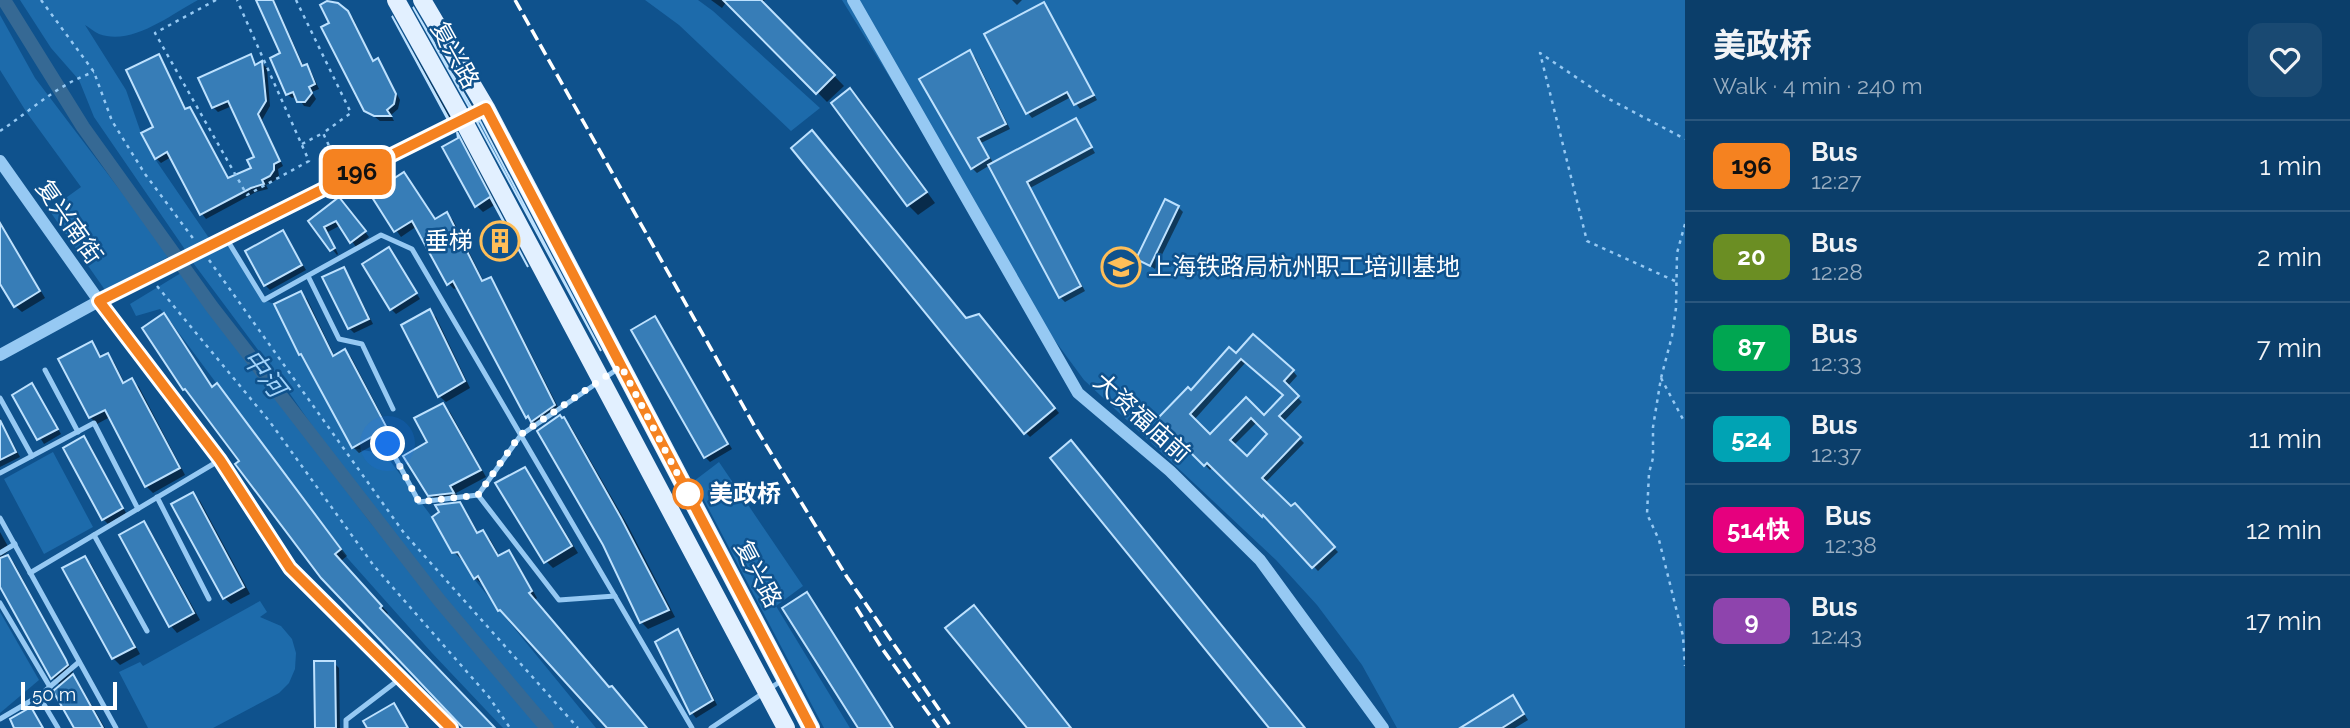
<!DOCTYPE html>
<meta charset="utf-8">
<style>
:root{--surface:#0b3e6a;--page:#194972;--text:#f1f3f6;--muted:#9aaec1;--line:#2b577e}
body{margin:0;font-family:Raleway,"Noto Sans SC",sans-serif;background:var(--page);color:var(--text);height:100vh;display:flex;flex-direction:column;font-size:26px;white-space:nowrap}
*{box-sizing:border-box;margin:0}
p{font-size:23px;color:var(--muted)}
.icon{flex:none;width:38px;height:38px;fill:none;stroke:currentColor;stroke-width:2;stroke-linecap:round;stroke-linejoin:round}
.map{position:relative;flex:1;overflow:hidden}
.drawer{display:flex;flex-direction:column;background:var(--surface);width:665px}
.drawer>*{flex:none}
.badge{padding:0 14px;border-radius:10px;font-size:24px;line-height:46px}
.scale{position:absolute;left:21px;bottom:18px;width:96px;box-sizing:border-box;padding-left:7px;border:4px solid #fff;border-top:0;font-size:19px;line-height:24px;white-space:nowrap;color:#fff;-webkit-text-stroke:5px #0f528d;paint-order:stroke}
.you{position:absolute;width:35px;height:35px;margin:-18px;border:5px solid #fff;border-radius:50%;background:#1a73e8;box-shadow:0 0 0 10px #1a73e833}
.map>.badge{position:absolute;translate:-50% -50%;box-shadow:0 0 0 4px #fff}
.round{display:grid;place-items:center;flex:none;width:74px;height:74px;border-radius:14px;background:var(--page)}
.headline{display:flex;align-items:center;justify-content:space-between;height:119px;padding:0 28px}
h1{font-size:33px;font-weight:700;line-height:52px}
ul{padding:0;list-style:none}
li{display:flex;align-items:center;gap:21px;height:91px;padding:0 28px;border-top:2px solid var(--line)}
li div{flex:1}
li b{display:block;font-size:26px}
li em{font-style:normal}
li .badge{min-width:77px;font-weight:700;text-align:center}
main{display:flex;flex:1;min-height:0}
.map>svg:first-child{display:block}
.green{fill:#1d6bab}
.shadow{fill:#0007;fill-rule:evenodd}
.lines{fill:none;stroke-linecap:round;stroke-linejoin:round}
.canal{stroke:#366994;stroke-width:14}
.building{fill:#377db7;stroke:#bde1fe;stroke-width:2;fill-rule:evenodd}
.path{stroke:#96c9f3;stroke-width:2.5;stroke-dasharray:3.5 5;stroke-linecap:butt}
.service{stroke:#96c9f3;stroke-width:5}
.tertiary{stroke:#96c9f3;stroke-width:12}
.primary{stroke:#e2f0ff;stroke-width:18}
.rail{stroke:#fff;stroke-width:3.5;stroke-dasharray:12 5;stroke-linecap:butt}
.line-casing{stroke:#fff;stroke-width:16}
.line{stroke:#f58220;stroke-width:10}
.walk{stroke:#fff;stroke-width:7;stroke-dasharray:0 12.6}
.stop-dot{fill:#fff;stroke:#f58220;stroke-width:3.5}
.labels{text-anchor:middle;stroke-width:5;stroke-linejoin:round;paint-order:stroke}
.street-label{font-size:24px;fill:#fff;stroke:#0f528d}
.poi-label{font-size:24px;fill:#fff;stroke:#0f528d;text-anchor:end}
.stop-label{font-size:24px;font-weight:bold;fill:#fff;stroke:#0f528d;text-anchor:start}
.water-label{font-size:26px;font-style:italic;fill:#a2d3fa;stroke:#0f528d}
</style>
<main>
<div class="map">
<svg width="1685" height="728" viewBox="0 0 1685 728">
<rect width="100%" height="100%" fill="#0f528d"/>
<g class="green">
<path d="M 20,0 L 198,0 C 170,15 132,46 99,34 C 94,32 89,27 85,25 L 126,90 L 141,133 L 155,159 L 209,238 L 186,251 L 94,117 L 79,80 L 51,48 Z"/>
<polygon points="645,0 698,0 713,11 820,108 791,131 679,25"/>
<polygon points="842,0 1685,0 1685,728 1397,728 1362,665 1317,605 1276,560 1084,380 1039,319"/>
<polygon points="0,15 35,78 170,256 105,290 49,210 81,187 27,113 0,70"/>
<polygon points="226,238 264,300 274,304 352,448 385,454 458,552 474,579 596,728 547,728 381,525 279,378 188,256"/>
<polygon points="181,273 370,522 540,728 503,728 432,653 342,552 164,313 160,309 136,316 130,304"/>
<polygon points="53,452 93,527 44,554 4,479"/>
<polygon points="719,462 803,586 776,606 850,728 824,728 694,481"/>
<polygon points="260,601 267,612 260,617 281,626 292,639 296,653 295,669 289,683 279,693 213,728 148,728 119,672 140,662 143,666"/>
<polygon points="0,612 39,680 0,713"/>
</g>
<g class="shadow">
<polygon points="258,0 274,0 304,67 306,66 311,71 319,89 312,92 316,99 310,107 304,106 297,96 292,98 287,94 282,54"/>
<polygon points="711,0 765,0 762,2 844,86 827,102 727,1 722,8"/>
<polygon points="1012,0 1022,0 1017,5"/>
<polygon points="1044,4 1048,9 1097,100 1080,109 1071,97 1032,118 1028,113"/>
<polygon points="347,12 353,18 374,62 378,60 382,65 400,100 398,109 391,115 394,121 380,121 365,109 332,24"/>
<polygon points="429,33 476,112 470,106"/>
<polygon points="408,42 452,120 448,117"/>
<polygon points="970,52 975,57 1010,129 981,143 994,164 1076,120 1095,153 1030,188 1085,291 1065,302 1060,297 990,165 977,173 972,168"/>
<polygon points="158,56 163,61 187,111 189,109 194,114 229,180 253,169 256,158 232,106 218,112 213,107 250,56 257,66 262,63 267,68 270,106 262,120 283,166 278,169 279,176 274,181 266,185 268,189 256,192 206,219 202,214 171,157 161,163 156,158"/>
<polygon points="850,90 860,100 935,203 918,215 908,205"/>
<polygon points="479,123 486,130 595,340"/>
<polygon points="460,138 463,141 517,243 496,204 483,212 477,206"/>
<polygon points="404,174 436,220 447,214 453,220 484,282 490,279 496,285 560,411 538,426 528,417 458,287 454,289 448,283 417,226 401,237 372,195"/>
<polygon points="344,204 369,237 356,247 341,225 328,232 338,254 337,255 310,221"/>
<polygon points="1178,207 1183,212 1155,269 1138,258"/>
<polygon points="0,221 45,298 22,312 15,306 0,280"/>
<polygon points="283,232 306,270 270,290 265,285"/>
<polygon points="389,250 420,299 396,314 391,309"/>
<polygon points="343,269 348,274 373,324 354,333 349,328"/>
<polygon points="301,293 307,299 335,357 345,351 351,357 392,435 359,453 353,447 306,360 300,354"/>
<polygon points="429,311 436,317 470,388 446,402 439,396"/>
<polygon points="164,316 171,322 213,388 217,385 224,392 347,556 341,561 388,613 386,615 492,728 464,728 322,577 241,461 184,389"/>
<polygon points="655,318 732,449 710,462 705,457"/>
<polygon points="966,320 983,321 1059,413 1030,437 1025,432"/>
<polygon points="92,343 103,358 107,355 114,362 125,384 132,380 139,387 185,475 153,493 146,486 110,417 97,424 90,417 60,360"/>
<path d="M 1236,356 L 1293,371 L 1297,376 L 1287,387 L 1302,402 L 1283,422 L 1304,443 L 1265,483 L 1291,509 L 1294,506 L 1338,552 L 1318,571 L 1269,519 L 1268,520 L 1213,467 L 1210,470 L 1159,419 ZM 1246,362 L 1285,396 L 1264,417 L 1246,400 L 1210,436 L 1194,420 ZM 1257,422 L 1270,434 L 1247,458 L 1234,445 Z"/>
<polygon points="32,385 61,434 44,444 14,395"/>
<polygon points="443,405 450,412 486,477 456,493 459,499 437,502 430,494 429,443"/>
<polygon points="0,418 20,457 0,467"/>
<polygon points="562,419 570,425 628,526 675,617 648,629 641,622"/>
<polygon points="84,438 89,443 126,513 108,524 103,519"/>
<polygon points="524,470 531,476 578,553 553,568 546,561"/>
<polygon points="193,494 200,501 250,594 231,604 224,598"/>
<polygon points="459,504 466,511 479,534 483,532 490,539 500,557 509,552 515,559 537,598 534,601 609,689 646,728 611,728 500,610 484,583 482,584 475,578 464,558 461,559 454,552"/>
<polygon points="143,523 150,530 200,620 177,633 171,626 121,536"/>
<polygon points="0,532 10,550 0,558"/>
<polygon points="7,557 14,563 73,672 71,674 79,683 105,728 76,728 61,686 53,678 0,582 0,561"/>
<polygon points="85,558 91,564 140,654 120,665 113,658"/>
<polygon points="678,631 683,636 717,705 696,718 692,713 657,643"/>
<polygon points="334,663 339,668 340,728 317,728"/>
<polygon points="1517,702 1528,720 1515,728 1463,728"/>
</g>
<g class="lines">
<polyline class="canal" points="4,0 83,127 212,307 439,600 547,728"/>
</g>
<g class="building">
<polygon points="256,0 273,0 302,66 307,64 315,84 309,87 312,93 305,102 297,102 293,92 286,95 270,58 280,53"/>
<polygon points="723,0 761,0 835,75 816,94"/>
<polygon points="327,1 338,3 348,11 373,61 378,58 396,94 394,104 387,110 391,116 374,116 364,111 321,27 329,23 320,5"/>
<polygon points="1044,2 1094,95 1074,105 1067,92 1026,114 984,34"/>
<polygon points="413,7 471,106 469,107"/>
<polygon points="392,16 448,117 447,118"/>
<polygon points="970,50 1006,124 978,138 989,158 971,169 919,79"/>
<polygon points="159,54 185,109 190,107 228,178 251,168 247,160 254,157 228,101 212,108 198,78 251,54 255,65 262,61 266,101 258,114 280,161 274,164 274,170 270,176 262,180 264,184 251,188 200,215 167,152 155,159 141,133 153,127 126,70"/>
<polygon points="850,88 927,192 907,206 831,103"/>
<polygon points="1076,118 1092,147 1027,182 1081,286 1059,298 988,165"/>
<polygon points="480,121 601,351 477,122"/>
<polygon points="812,130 966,318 979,314 1055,408 1024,434 791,148"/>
<polygon points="457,132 528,267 490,197 475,207 442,147 458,138"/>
<polygon points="404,172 435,219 447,212 482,281 491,277 555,405 531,422 528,416 526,418 453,281 447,285 412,221 394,232 370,194"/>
<polygon points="339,197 366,231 350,243 336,221 324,227 335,248 330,251 308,221"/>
<polygon points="1165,199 1179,206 1150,266 1136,259"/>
<polygon points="0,223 40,291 14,307 0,284"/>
<polygon points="283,230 302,265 264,286 245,251"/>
<polygon points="389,247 417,293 390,310 362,264"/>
<polygon points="344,267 369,319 348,329 322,277"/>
<polygon points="301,291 333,356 345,349 387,428 352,448 301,354 299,355 274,304"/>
<polygon points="430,309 465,381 438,397 401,325"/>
<polygon points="164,313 212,387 217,383 341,549 335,554 382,606 380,608 495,728 463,728 321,578 235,464 239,461 185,389 183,390 142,328"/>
<polygon points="655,316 728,444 704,458 631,330"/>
<path d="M 1253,334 L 1294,370 L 1284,381 L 1299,396 L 1279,416 L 1301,437 L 1262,478 L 1291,506 L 1295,503 L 1335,547 L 1312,568 L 1263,515 L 1262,517 L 1207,463 L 1204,466 L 1157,419 L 1188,387 L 1191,390 L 1229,347 L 1236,353 ZM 1241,359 L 1283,395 L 1264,415 L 1246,397 L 1210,434 L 1190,414 ZM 1251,418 L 1267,434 L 1247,456 L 1230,440 Z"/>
<polygon points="92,341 100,357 108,353 123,383 132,378 180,468 145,487 105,410 89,418 58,359"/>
<polygon points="32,383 58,429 37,440 12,395"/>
<polygon points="443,403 481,470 450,486 454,493 428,496 403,456 427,442 414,418"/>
<polygon points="560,415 562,418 564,417 621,518 669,610 640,623 603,545 537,431"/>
<polygon points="0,420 16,452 0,460"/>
<polygon points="84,436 123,508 102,520 63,448"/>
<polygon points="1071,440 1305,728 1269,728 1050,458"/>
<polygon points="525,467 572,546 544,563 495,483"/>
<polygon points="193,492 244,587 223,599 171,504"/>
<polygon points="460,502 477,533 483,530 498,556 509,550 532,591 529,593 609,687 612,686 647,728 607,728 500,610 498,611 478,576 474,579 458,552 452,553 432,517 439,512 435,505"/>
<polygon points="144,521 194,613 169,627 119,535"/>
<polygon points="8,555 66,660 68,665 51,679 0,587 0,558"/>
<polygon points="85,556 135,647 112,659 62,568"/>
<polygon points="807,592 893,728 858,728 782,608"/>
<polygon points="974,605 1071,728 1027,728 945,628"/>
<polygon points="678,629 713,700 690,714 655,642"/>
<polygon points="314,661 335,661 336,728 315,728"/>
<polygon points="73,674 103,728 74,728 53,691"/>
<polygon points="1513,695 1524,714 1502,728 1460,728"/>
<polygon points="394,703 408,728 367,728 363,721"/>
<polygon points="31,707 43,728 14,728 10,719"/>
</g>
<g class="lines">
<g class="path">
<polyline points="41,0 94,72 112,121 145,174 195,241"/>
<polyline points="216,0 155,33 247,195 309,161 237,0"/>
<polyline points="296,0 351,113 323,133 340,169"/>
<path d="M 0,131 C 32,110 58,84 94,72"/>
<polyline points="302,144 323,133"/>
<polyline points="1685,224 1677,253 1676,308 1672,336 1661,378 1653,427 1653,458 1649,473 1647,514 1659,540 1683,636 1685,666"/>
<polyline points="209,260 404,533 578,728"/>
<polyline points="1675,281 1587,241 1540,53 1607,98 1685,139"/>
<polyline points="157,286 270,422 374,566 489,697 510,728"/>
<polyline points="1661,378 1685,423"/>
</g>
<g class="service">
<polyline points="226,238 264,300 381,235 412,249 692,728"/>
<polyline points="308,276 339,339 362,344 393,409"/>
<polyline points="45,370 78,432"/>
<polyline points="0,398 32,456"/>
<polyline points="388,444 419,502 478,495 559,600 615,596"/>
<polyline points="0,473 94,423 138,509"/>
<polyline points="478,495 521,435 619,368"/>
<polyline points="157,497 209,599"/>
<polyline points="0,518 116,728"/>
<polyline points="94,535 147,631"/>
<polyline points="0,553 15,544"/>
<polyline points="30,573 220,460"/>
<polyline points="0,603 50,687"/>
<polyline points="39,696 58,728"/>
<polyline points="0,719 39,696 79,662"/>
<polyline points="346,728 346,720 401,678"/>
<polyline points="711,728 781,681"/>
</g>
<g class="tertiary">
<polyline points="853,0 1078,393 1170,471 1260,560 1383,728"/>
<polyline points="0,161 99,301 220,460 291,568 451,728"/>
<polyline points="0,355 99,301 486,108"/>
</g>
<g class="primary">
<polyline points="396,0 463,120 786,728"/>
<polyline points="422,0 486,108 811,728"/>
</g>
<g class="rail">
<polyline points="515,0 755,427 847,577 952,728"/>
<polyline points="856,607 881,647 939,728"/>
</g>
</g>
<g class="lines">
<g class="line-casing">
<polyline id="line" points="451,728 290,568 220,460 99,301 486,108 811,728"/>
</g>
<use href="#line" class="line"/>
<polyline class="walk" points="388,444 419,502 478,495 520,435 621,366 688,494"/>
</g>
<defs>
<g id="building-ring" transform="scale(2.0125)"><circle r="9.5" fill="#0f528d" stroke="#ffbe58" stroke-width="1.5"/><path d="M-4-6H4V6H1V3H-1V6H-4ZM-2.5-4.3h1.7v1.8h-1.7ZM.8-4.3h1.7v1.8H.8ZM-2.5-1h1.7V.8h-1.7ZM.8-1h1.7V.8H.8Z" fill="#ffbe58"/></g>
<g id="school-ring" transform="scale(2.0125)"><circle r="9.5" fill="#0f528d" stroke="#ffbe58" stroke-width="1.5"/><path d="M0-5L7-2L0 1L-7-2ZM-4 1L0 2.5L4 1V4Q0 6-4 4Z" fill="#ffbe58"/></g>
</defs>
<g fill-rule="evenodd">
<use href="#building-ring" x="500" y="241"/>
<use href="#school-ring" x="1121" y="267"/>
</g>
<circle class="stop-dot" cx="688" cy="494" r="14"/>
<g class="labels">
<g class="street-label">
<text transform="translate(455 55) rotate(61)" y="8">复兴路</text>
<text transform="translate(69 222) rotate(55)" y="8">复兴南街</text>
<text transform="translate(1142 418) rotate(42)" y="8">大资福庙前</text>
<text transform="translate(758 574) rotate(62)" y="8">复兴路</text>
</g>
<g class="poi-label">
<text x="473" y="249">垂梯</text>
<text x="1148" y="275" text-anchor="start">上海铁路局杭州职工培训基地</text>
</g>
<g class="stop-label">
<text x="709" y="502">美政桥</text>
</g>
<g class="water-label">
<text transform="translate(264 373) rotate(52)" y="9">中河</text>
</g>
</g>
</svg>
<div class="scale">50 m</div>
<div class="you" style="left:388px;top:444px"></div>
<b class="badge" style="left:357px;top:172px;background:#f58220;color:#111">196</b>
</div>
<section class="drawer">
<div class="headline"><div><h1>美政桥</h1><p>Walk · 4 min · 240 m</p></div><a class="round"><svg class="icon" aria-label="heart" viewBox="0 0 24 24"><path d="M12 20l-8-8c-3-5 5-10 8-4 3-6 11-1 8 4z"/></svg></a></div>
<ul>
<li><span class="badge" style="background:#f58220;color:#111">196</span><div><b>Bus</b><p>12:27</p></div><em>1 min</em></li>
<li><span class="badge" style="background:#6b8e23;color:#fff">20</span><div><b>Bus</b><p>12:28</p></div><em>2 min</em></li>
<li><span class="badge" style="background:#00a651;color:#fff">87</span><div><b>Bus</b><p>12:33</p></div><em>7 min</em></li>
<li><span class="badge" style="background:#00a3b4;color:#fff">524</span><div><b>Bus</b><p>12:37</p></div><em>11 min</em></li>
<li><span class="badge" style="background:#e6007e;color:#fff">514快</span><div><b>Bus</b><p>12:38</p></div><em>12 min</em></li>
<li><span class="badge" style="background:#8e44ad;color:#fff">9</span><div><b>Bus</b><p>12:43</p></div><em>17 min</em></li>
</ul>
</section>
</main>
